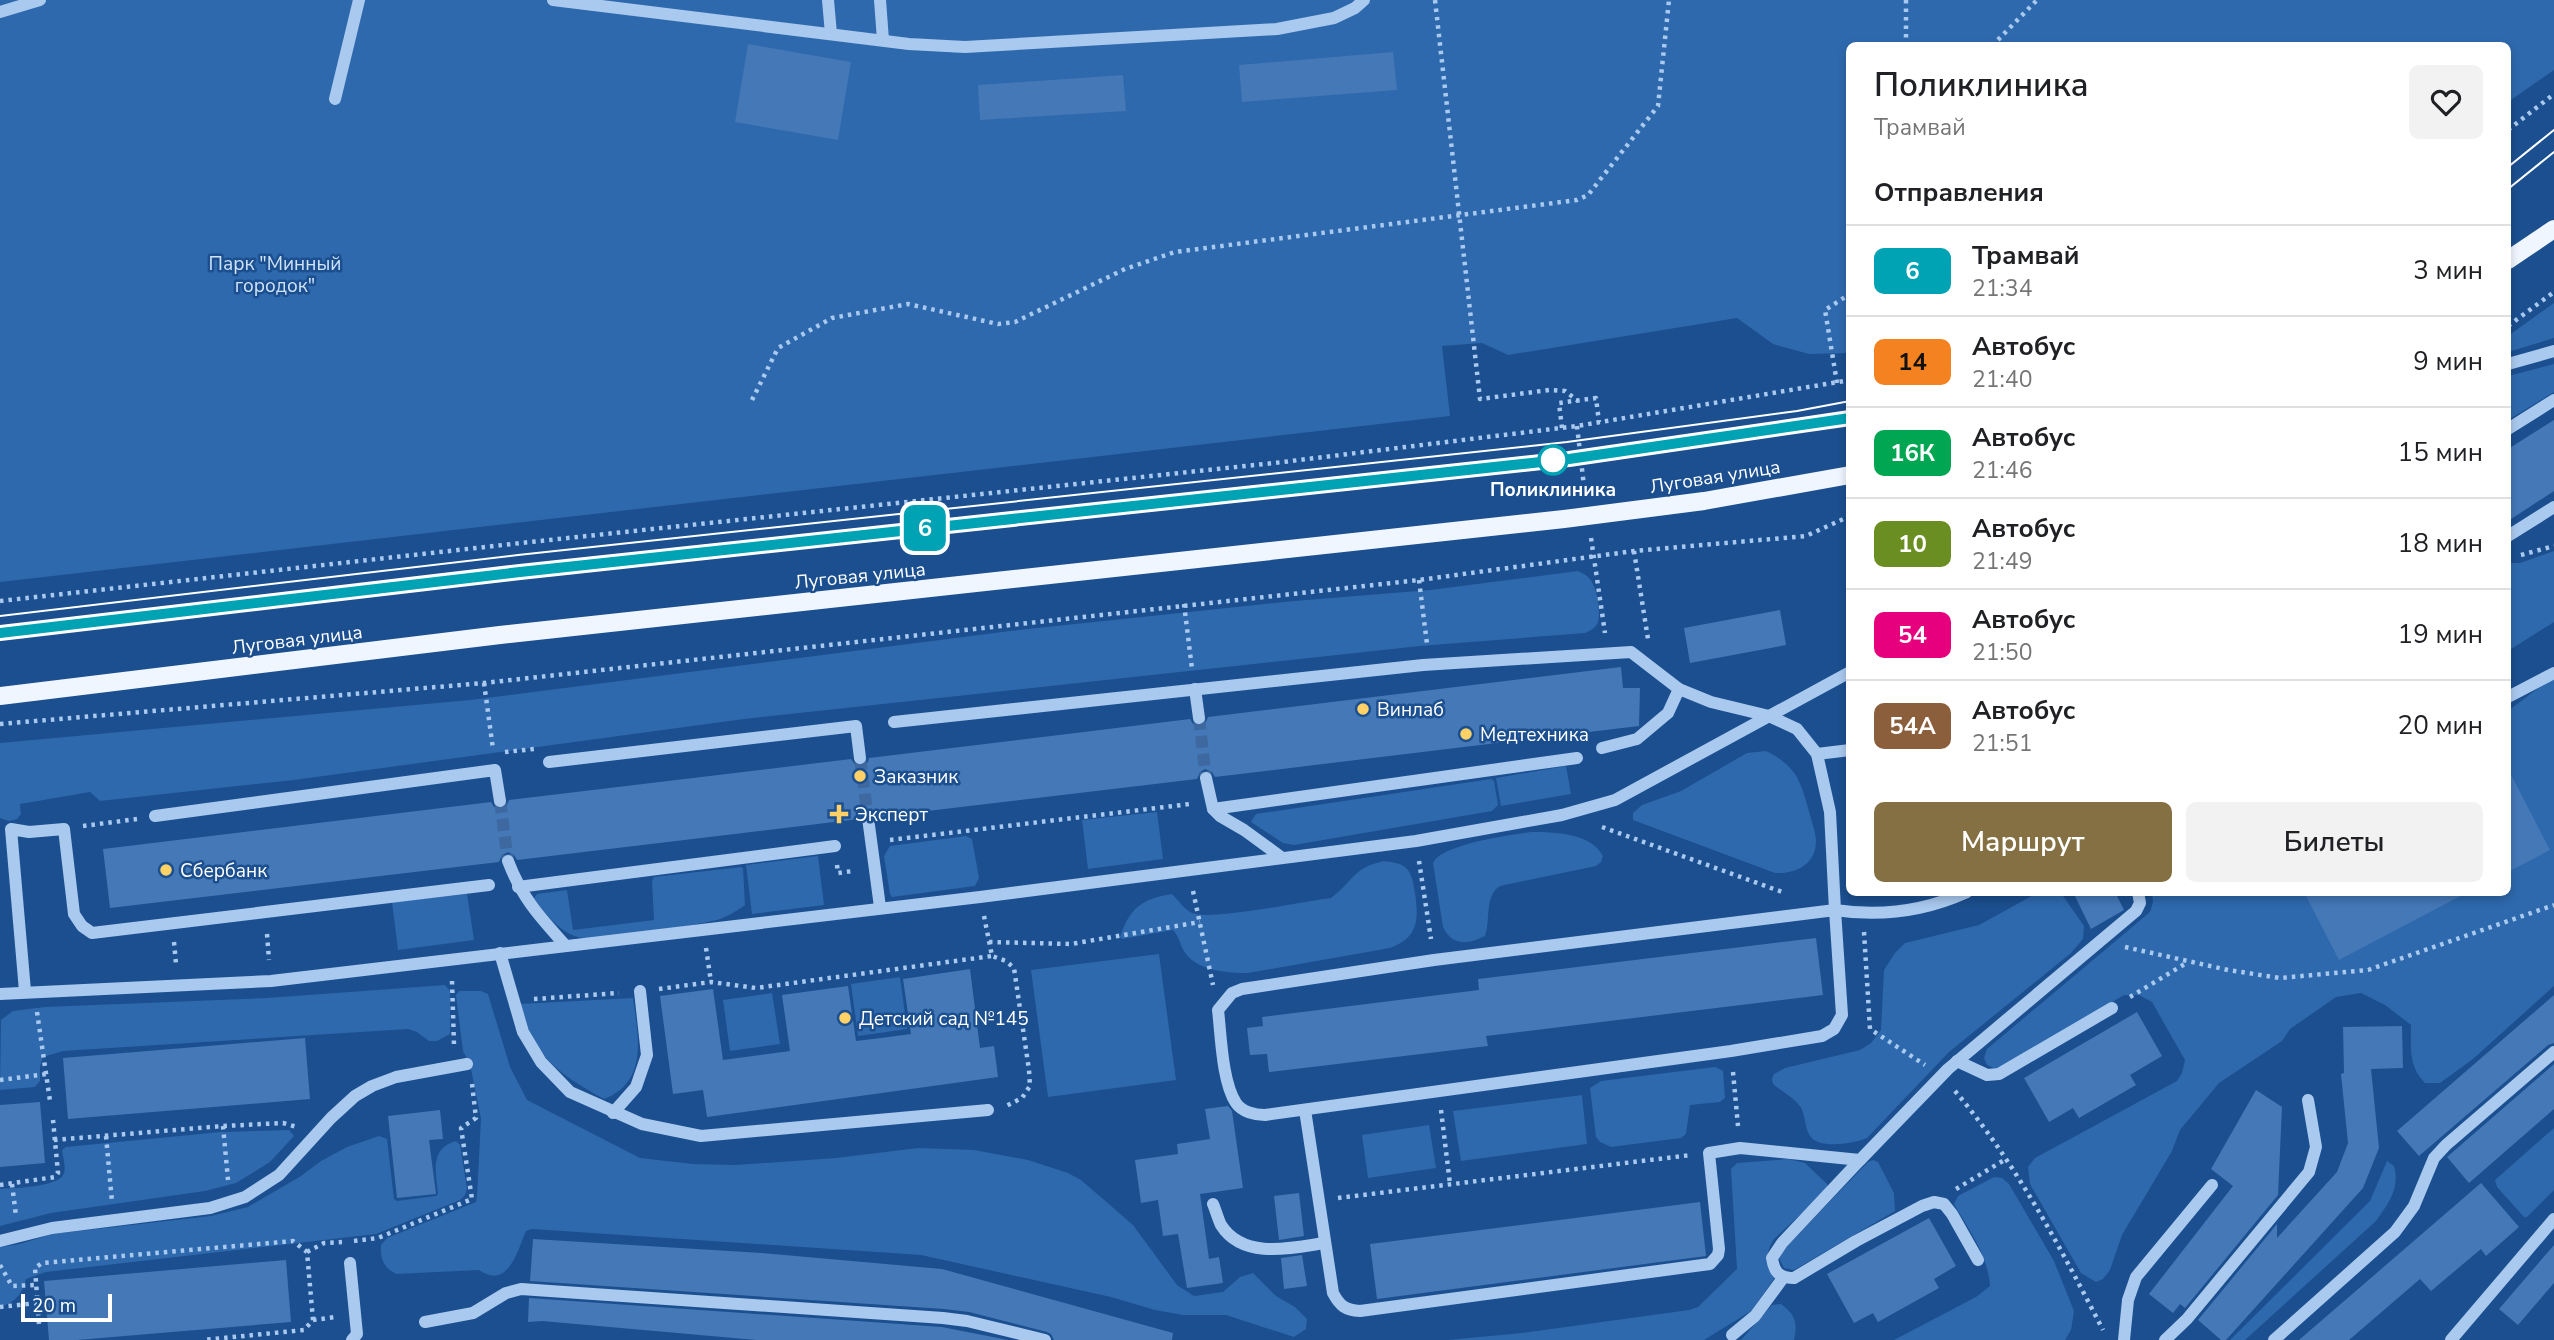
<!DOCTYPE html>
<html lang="ru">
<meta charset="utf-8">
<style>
:root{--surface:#fff;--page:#f2f2f2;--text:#202124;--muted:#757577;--line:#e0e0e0;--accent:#847042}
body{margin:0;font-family:"Nunito Sans",sans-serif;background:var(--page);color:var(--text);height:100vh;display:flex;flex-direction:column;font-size:26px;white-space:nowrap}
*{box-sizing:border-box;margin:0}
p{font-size:23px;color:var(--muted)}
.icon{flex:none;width:38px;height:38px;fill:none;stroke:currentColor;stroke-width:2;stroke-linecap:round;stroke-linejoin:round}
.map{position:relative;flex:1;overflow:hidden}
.details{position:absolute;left:1846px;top:42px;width:665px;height:854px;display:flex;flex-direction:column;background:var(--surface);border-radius:10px;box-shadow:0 4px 10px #0003}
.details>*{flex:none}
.badge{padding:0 14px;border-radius:10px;font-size:24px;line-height:46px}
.scale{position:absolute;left:21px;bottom:18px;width:91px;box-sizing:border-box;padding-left:7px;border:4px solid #fff;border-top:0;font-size:19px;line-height:24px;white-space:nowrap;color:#fff;-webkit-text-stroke:5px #1b4f8f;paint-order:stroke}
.map>.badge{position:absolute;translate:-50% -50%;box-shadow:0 0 0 4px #fff}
h2{padding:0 28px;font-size:26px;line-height:63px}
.round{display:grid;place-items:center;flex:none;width:74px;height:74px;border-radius:10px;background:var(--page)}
.head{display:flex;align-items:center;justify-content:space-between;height:119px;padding:0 28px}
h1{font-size:33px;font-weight:600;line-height:52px}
.cta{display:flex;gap:14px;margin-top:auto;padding:14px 28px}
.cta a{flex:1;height:80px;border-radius:10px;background:var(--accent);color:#fff;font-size:28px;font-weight:600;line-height:80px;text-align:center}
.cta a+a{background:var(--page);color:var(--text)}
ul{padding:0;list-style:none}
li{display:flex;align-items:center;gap:21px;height:91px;padding:0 28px;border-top:2px solid var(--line)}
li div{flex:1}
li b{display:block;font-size:26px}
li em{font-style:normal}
li .badge{min-width:77px;font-weight:700;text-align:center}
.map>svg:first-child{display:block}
.green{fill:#2e69ad}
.building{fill:#4478b7}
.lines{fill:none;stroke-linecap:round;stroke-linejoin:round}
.minor-tunnel{stroke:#3d69a0;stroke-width:12;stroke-dasharray:12 6;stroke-linecap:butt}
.path{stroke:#a9c9ee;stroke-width:4.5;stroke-dasharray:3.5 5;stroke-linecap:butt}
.minor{stroke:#a9c9ee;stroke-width:12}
.major{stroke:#f0f6ff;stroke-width:18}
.tram{stroke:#fff;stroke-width:2}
.line-casing{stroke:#fff;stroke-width:16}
.line{stroke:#00a3b4;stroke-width:10}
.stop-dot{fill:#fff;stroke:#00a3b4;stroke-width:3.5}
.poi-dot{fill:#ffd166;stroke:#1b4f8f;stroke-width:2.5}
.labels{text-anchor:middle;stroke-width:5;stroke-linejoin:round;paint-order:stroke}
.park-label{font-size:19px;fill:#cfe3fa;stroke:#1b4f8f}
.street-label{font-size:19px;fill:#fff;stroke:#1b4f8f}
.stop-label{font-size:19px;font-weight:bold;fill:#fff;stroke:#1b4f8f}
.poi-label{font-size:19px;fill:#fff;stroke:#1b4f8f;text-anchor:start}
</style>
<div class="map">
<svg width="2554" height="1340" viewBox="0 0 2554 1340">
<rect width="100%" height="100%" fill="#1b4f8f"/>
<g class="green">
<polygon points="0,0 2554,0 2554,70 2508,102 2508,46 1850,46 1850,353 1809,354 1773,344 1737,318 1508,355 1482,343 1442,346 1450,416 0,582"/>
<polygon points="2554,303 2554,338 2508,352 2508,336"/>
<polygon points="2554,364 2554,392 2508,420 2508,376"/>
<polygon points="2554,551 2554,622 2508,651 2508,563 2520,563"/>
<path d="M 1578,571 C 1581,573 1585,574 1588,577 C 1597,585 1601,611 1598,622 C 1596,628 1590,631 1585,633 L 1420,646 L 744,719 L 294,780 L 100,801 L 90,792 L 20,804 L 21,814 L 17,819 L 9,821 L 0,818 L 0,743 L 470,700 L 1010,631 L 1294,601 L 1430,590 Z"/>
<path d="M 2554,676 L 2554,986 L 2473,1059 L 2440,1083 L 2425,1083 C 2408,1066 2411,1048 2411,1025 L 2385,1005 L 2361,993 L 2336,997 L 2290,1029 L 2282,1041 L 2219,1083 L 2180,1130 L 2172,1151 L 2122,1235 L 2110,1270 L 2103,1279 L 2096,1282 L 2081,1273 L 2030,1184 L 2028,1167 L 2035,1158 L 2177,1081 L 2182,1073 L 2185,1060 L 2152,1002 L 2139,995 L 2124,995 L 2011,1062 L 1996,1069 L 1987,1065 L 1984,1058 L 1987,1049 L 2150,912 L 2153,902 L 2152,893 L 2508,892 L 2508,711 Z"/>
<path d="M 1766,751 C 1777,756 1788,764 1795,774 C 1803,787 1806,801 1810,815 C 1812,823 1816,833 1816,841 C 1816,865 1795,874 1775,873 L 1633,820 L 1633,813 L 1642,805 L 1681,791 L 1747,753 Z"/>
<polygon points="1566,766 1571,794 1501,806 1496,778"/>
<polygon points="1491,779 1494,781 1498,805 1492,811 1294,845 1283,843 1251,822 1256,814"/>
<polygon points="1157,812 1163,859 1088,869 1082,820"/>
<path d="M 1531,832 C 1555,832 1591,833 1603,856 L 1601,862 L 1596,866 L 1500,886 C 1484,896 1491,920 1485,936 C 1468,945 1452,946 1443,927 L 1433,863 C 1441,844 1511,835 1531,832 Z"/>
<polygon points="966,836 972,839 979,878 975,886 892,897 890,894 884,856 890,846"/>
<polygon points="818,856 824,905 752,914 746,865"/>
<path d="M 1384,861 C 1391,862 1400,863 1405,867 C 1413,874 1413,884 1415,893 C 1419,920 1418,938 1390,948 L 1248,973 C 1228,973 1199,971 1186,954 C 1180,947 1180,937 1173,930 L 1122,939 L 1120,937 C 1130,908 1141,899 1172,894 C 1178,900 1185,910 1192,913 C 1210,921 1306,901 1331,898 C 1354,881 1352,868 1384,861 Z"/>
<path d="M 741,867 L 743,868 L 745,905 C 737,911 727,917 717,920 C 691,926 600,942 578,937 C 559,932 546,913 533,899 L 537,894 L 567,890 L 573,930 L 654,920 L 652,881 L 654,877 Z"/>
<path d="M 2037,893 L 2061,893 L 2084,926 L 2083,939 L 2071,953 L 1949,1052 L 1867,1138 C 1855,1143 1819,1150 1810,1136 C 1804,1127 1806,1113 1799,1105 C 1793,1097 1781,1091 1773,1084 L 1772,1079 L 1774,1074 L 1785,1068 L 1860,1050 L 1871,1043 L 1881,1030 L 1884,970 L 1895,953 L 1905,943 L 1979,925 Z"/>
<polygon points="467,894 474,940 398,950 392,902"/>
<polygon points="1159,954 1176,1080 1048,1097 1031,970"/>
<polygon points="900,977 907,1029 858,1036 851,984"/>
<polygon points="445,985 450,991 450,1034 437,1041 429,1041 417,1032 408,1029 63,1051 43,1057 40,1066 40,1081 35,1087 0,1090 1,1020 13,1011 45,1007 267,998"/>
<path d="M 459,991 L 481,991 L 488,994 L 510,1067 L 527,1100 L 640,1158 L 693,1164 L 735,1165 L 836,1158 L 918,1148 L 974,1150 L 1028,1160 L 1068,1173 L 1081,1180 L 1133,1225 L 1177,1285 L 1194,1296 L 1223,1292 L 1240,1277 L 1253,1273 L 1276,1296 L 1295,1307 L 1307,1319 L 1306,1329 L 1294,1337 L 1226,1315 L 1183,1315 L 1155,1310 L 1111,1297 L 921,1255 L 532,1229 L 526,1231 C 517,1252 508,1290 479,1270 L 396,1274 C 384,1267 380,1260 381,1245 L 387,1238 L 476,1202 L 477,1196 L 481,1119 L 470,1064 L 463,1051 L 456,995 Z"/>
<polygon points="772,993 780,1044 730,1051 723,1000"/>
<path d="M 633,998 C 638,1035 649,1082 604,1099 C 575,1083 546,1066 530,1035 C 526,1026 524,1014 520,1004 Z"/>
<polygon points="1715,1067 1723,1071 1725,1098 1720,1102 1690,1105 1686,1134 1681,1138 1611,1147 1600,1142 1596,1137 1590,1088 1601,1081"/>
<polygon points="1582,1095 1587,1144 1461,1161 1453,1111"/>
<polygon points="1429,1125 1436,1168 1368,1178 1362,1135"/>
<polygon points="2554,1128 2554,1190 2527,1217 2524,1217 2497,1187 2495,1180"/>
<path d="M 289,1130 L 294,1136 L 270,1162 L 236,1183 L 205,1191 L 51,1213 L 0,1226 L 0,1189 C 13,1188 61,1187 64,1173 C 66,1167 63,1157 62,1150 L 66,1147 L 221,1132 Z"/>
<path d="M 379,1136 L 387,1139 L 394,1199 L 397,1201 L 436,1196 L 438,1194 C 436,1172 429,1149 456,1141 L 460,1145 L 467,1189 L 465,1195 L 460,1200 L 376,1234 L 46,1272 L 26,1279 C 22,1294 16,1302 0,1307 L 0,1247 L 20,1244 L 52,1234 L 211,1216 L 248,1207 L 301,1176 L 321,1161 L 347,1147 Z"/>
<path d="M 1788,1159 L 1805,1163 L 1827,1184 L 1828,1189 L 1774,1239 C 1764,1254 1768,1263 1774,1279 L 1751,1311 L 1704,1340 L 1448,1340 L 1522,1333 L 1689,1310 L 1698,1307 L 1737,1269 L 1731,1169 L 1737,1163 Z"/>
<polygon points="1873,1160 1878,1162 1894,1193 1895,1211 1794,1270 1784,1268 1779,1258 1786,1247 1868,1162"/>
<path d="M 2387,1161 L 2394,1166 C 2400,1188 2389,1203 2376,1221 L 2245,1340 L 2230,1340 L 2370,1201 Z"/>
<path d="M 1994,1177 L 2002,1178 L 2009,1184 L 2054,1261 L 2074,1311 L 2071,1330 L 2065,1340 L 1894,1340 L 1976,1297 L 1990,1286 C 1988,1255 1969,1230 1954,1204 L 1958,1196 Z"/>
<path d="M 1781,1304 C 1795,1314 1798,1323 1794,1340 L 1741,1340 L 1772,1305 Z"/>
</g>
<g class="building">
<polygon points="748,44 851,62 838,140 735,122"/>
<polygon points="1393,52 1397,90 1242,102 1239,65"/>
<polygon points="1123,75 1126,111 980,120 978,85"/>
<polygon points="2554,420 2554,491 2508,521 2508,449"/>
<polygon points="1780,610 1786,645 1690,663 1684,628"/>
<polygon points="1621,667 1623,688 1640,688 1639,726 1215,777 1212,772 1205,769 1200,772 1197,779 877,817 874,812 868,809 862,812 859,819 517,860 514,855 508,852 502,855 499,862 110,908 103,849 491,802 494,807 501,810 506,807 509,800 851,759 856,766 862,767 868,762 869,758 1190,719 1193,724 1200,727 1205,724 1208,717"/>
<polygon points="2508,769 2550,850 2508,872"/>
<polygon points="2073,892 2115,892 2124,910 2091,929"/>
<polygon points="2304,892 2468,892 2339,960"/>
<polygon points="1816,938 1823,995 1486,1036 1488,1046 1269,1072 1267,1054 1250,1055 1247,1028 1263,1026 1262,1017 1479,990 1478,979"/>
<polygon points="970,969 980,1048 994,1046 998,1077 707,1117 703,1090 673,1094 660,996 713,989 723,1060 790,1051 782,995 848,986 856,1041 881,1038 911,1034 903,979"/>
<polygon points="2554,995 2554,1043 2548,1045 2419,1156 2397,1131"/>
<polygon points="2137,1012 2162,1056 2130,1075 2136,1085 2079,1118 2073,1108 2049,1122 2024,1078"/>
<polygon points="2402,1026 2403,1068 2371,1069 2379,1148 2363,1188 2226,1340 2221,1340 2198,1320 2277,1224 2277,1238 2337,1172 2348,1143 2341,1074 2344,1073 2343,1027"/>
<polygon points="305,1038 310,1099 68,1119 63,1058"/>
<polygon points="2554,1064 2554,1109 2469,1183 2447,1157"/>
<polygon points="2256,1090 2282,1107 2278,1195 2185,1308 2180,1304 2173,1313 2149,1294 2233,1186 2211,1169"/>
<polygon points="40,1102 45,1163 0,1167 0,1105"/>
<polygon points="1228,1106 1232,1111 1243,1188 1200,1194 1209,1259 1219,1257 1223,1283 1187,1288 1178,1234 1163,1236 1158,1200 1141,1203 1135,1160 1178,1154 1177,1144 1210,1139 1205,1109"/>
<polygon points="440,1110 443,1139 429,1140 436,1194 397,1198 388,1116"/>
<polygon points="2481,1183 2519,1227 2486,1256 2481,1249 2431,1291 2420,1279 2349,1340 2299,1340"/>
<polygon points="1299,1193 1304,1236 1279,1240 1274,1196"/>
<polygon points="1700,1202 1706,1256 1377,1299 1370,1244"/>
<polygon points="1929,1218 1956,1266 1934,1279 1939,1288 1878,1322 1873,1313 1854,1323 1827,1274"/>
<polygon points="533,1239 762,1253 942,1269 1173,1333 1172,1340 1054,1340 1051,1334 1047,1332 969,1312 944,1309 530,1281"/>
<polygon points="2554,1245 2554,1283 2518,1325 2499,1309"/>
<polygon points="1302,1255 1307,1286 1284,1289 1281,1258"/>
<polygon points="286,1260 291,1322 77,1340 49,1340 44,1281"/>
<polygon points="529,1298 942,1327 1008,1340 756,1340 542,1321 528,1322"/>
</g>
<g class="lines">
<g class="minor-tunnel">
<polyline points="1199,718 1206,778"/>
<polyline points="860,758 868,818"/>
<polyline points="500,801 508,861"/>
</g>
<g class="path">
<polyline points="1435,0 1480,399 1549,390 1565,391 1578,401"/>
<polyline points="1906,46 1906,0"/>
<polyline points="1992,46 2037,0"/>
<polyline points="2508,130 2554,94"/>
<polyline points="2508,326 2554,292"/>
<polyline points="1837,383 1825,310 1850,294"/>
<polyline points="752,400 778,348 832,318 908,304 998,324 1015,322 1125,269 1175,252 1577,200 1588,195 1658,106 1669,0"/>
<polyline points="1577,426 1585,495"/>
<polyline points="1562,428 1559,403 1596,398 1599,422"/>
<polyline points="1591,538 1605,633"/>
<polyline points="1634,551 1648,639"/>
<polyline points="2521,555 2554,546"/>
<polyline points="1419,580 1427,644"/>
<polyline points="0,601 521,543 1283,462 1577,426 1850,380"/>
<polyline points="1184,604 1192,669"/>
<polyline points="484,683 493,749"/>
<polyline points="0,724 484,683 1419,580 1634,551 1806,536 1850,516"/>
<polyline points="505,752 534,749"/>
<polyline points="83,826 137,819"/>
<polyline points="1602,827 1785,893"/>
<polyline points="890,840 1190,804"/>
<polyline points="1419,861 1431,939"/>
<polyline points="837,865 838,873 853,871"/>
<polyline points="1193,891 1213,985"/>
<polyline points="984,916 992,956 1006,961 1014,968 1029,1070 1030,1086 1022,1098 1006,1106"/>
<polyline points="1864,932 1870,1029 1925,1065"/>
<polyline points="267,934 269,960"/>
<polyline points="174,942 176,964"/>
<polyline points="989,942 1071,944 1200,922"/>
<polyline points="2125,947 2228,970 2280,978 2368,970 2554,905"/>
<polyline points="706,948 711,982"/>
<polyline points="452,981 454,1045"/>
<polyline points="659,989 711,982 756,988 992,956"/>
<polyline points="2130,997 2188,962"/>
<polyline points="534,999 619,993"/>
<polyline points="37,1012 50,1101"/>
<polyline points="1733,1072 1738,1126"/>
<polyline points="0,1080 47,1074"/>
<path d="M 1955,1091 C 2016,1163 2060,1247 2103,1330"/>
<polyline points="1441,1110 1450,1184"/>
<polyline points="223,1126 228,1180"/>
<polyline points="106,1136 112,1202"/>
<polyline points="54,1140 223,1126 283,1123 297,1127"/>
<polyline points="12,1184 16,1216"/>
<polyline points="0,1185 55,1177 58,1173 53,1120"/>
<polyline points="1956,1189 2006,1159"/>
<polyline points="1338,1198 1691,1155"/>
<polyline points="354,1241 378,1238 472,1199 461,1128 476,1118 472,1084"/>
<polyline points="307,1252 324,1243 342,1242"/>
<polyline points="0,1265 12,1286 36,1285"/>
<polyline points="0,1307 37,1303"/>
<polyline points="313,1320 336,1317"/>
<polyline points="39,1324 35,1268 42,1263 293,1241 307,1252 313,1320 304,1330 203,1340"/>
</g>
<g class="minor">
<polyline points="553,0 909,44 965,47 1277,29 1334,18 1355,8 1364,0"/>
<polyline points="828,0 831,34"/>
<polyline points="880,0 883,40"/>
<polyline points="0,12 40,0"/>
<polyline points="335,99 359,0"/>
<polyline points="2508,364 2554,351"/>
<polyline points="2508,429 2554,400"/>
<polyline points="2508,536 2554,507"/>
<polyline points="1195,689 1199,718"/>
<polyline points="2508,697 2554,673"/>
<path d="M 894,722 L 1423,665 L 1631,652 L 1679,689 L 1711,702 L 1769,716 L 1797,729 L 1817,754 L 1830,812 L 1835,910 C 1881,917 1925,911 1967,892"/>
<polyline points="1602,748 1637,739 1668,713 1679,689"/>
<polyline points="1817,754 1850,750"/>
<polyline points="549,762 856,726 860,758"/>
<polyline points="1206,778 1213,809 1220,816 1244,830 1281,857"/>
<polyline points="1213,809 1577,758"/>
<polyline points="155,816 495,770 500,801"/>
<polyline points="868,818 880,907"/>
<path d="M 508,861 C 522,898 539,916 565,945"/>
<polyline points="518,887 835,846"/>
<path d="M 1835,910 L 1842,1015 L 1834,1029 L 1822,1036 L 1731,1051 L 1265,1115 C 1255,1115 1242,1112 1236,1103 C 1222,1082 1221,1035 1218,1010 L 1232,993 L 1242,989 L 1434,960 Z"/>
<polyline points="500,953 523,1032 541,1062 570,1092 642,1124 701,1136 988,1110"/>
<polyline points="25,991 11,829 29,832 64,829 74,914 82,926 92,933 489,885"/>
<polyline points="0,994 271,981 980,897 1416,841 1562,815 1615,800 1850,672"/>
<polyline points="1957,1061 1987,1075 1999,1074 2112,1008"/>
<path d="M 1305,1110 L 1333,1293 C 1340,1306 1345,1310 1360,1311 L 1710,1264 L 1718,1255 L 1719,1249 L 1709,1153 L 1740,1148 L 1860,1160 L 1948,1069 L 2136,911 L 2140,903 L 2138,892"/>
<polyline points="613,1113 636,1087 647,1055 640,991"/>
<path d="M 1860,1160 L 1782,1243 L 1772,1258 C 1774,1272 1779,1278 1794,1278 L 1856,1241 L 1922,1206 L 1934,1202 L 1944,1204 L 1952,1214 L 1978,1260"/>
<path d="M 1213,1204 C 1216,1211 1218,1219 1221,1225 C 1243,1260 1292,1248 1324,1243"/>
<polyline points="0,1241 52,1228 210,1208 245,1197 279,1175 331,1118 355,1096 372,1086 396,1077 467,1064"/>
<polyline points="350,1263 357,1334 352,1340"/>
<polyline points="425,1322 473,1313 506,1293 521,1289 943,1318 967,1321 1045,1340"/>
<polyline points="1732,1335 1755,1316 1783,1278"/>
<polyline points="2124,1340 2128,1300 2136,1277 2212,1185"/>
<polyline points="2165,1340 2187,1319 2309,1172 2316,1147 2308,1100"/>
<polyline points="2274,1340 2395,1232 2414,1206 2434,1158 2446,1145 2554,1052"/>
<polyline points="2451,1340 2554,1219"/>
</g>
<g class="major">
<polyline points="2508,260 2554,229"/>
<polyline points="0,696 500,635 1564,519 1704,501 1850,475"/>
</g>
<g class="tram">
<polyline points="2508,167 2554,130"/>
<polyline points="2508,189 2554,152"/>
<polyline points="0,616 518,555 1567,442 1797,411 1850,401"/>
<polyline points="0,633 520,572 1569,459 1850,418"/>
</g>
</g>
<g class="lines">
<g class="line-casing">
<polyline id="line" points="0,633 520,572 1569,459 1850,418"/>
</g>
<use href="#line" class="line"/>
</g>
<circle class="stop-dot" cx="1553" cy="460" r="14"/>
<g class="poi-dot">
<circle cx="1363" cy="709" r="7"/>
<circle cx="1466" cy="734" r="7"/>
<circle cx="860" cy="776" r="7"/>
<path d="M835.5 803.5h7v7h7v7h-7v7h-7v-7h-7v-7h7z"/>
<circle cx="166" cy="870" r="7"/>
<circle cx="845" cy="1018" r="7"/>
</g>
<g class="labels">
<g class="park-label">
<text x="275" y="270">Парк "Минный<tspan x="275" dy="22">городок"</tspan></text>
</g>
<g class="street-label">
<text transform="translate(1715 476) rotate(-9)" y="7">Луговая улица</text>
<text transform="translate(860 575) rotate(-6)" y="7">Луговая улица</text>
<text transform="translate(297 639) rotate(-7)" y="7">Луговая улица</text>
</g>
<g class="stop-label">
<text x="1553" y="496">Поликлиника</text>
</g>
<g class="poi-label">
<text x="1377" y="716">Винлаб</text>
<text x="1480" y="741">Медтехника</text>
<text x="874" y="783">Заказник</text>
<text x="855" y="821">Эксперт</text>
<text x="180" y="877">Сбербанк</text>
<text x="859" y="1025">Детский сад №145</text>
</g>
</g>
</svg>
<div class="scale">20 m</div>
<b class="badge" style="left:925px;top:528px;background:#00a3b4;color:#fff">6</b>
<section class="details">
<div class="head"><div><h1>Поликлиника</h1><p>Трамвай</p></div><a class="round"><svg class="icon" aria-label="heart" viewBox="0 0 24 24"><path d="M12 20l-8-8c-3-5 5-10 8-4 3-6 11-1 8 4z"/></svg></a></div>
<h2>Отправления</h2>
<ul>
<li><span class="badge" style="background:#00a3b4;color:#fff">6</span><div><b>Трамвай</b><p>21:34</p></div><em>3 мин</em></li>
<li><span class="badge" style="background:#f58220;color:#111">14</span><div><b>Автобус</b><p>21:40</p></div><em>9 мин</em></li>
<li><span class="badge" style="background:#00a651;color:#fff">16К</span><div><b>Автобус</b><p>21:46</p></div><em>15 мин</em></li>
<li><span class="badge" style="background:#6b8e23;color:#fff">10</span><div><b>Автобус</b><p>21:49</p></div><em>18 мин</em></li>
<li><span class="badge" style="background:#e6007e;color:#fff">54</span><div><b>Автобус</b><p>21:50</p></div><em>19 мин</em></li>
<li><span class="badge" style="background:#8b5e3c;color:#fff">54А</span><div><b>Автобус</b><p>21:51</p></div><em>20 мин</em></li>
</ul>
<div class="cta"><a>Маршрут</a><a>Билеты</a></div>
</section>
</div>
